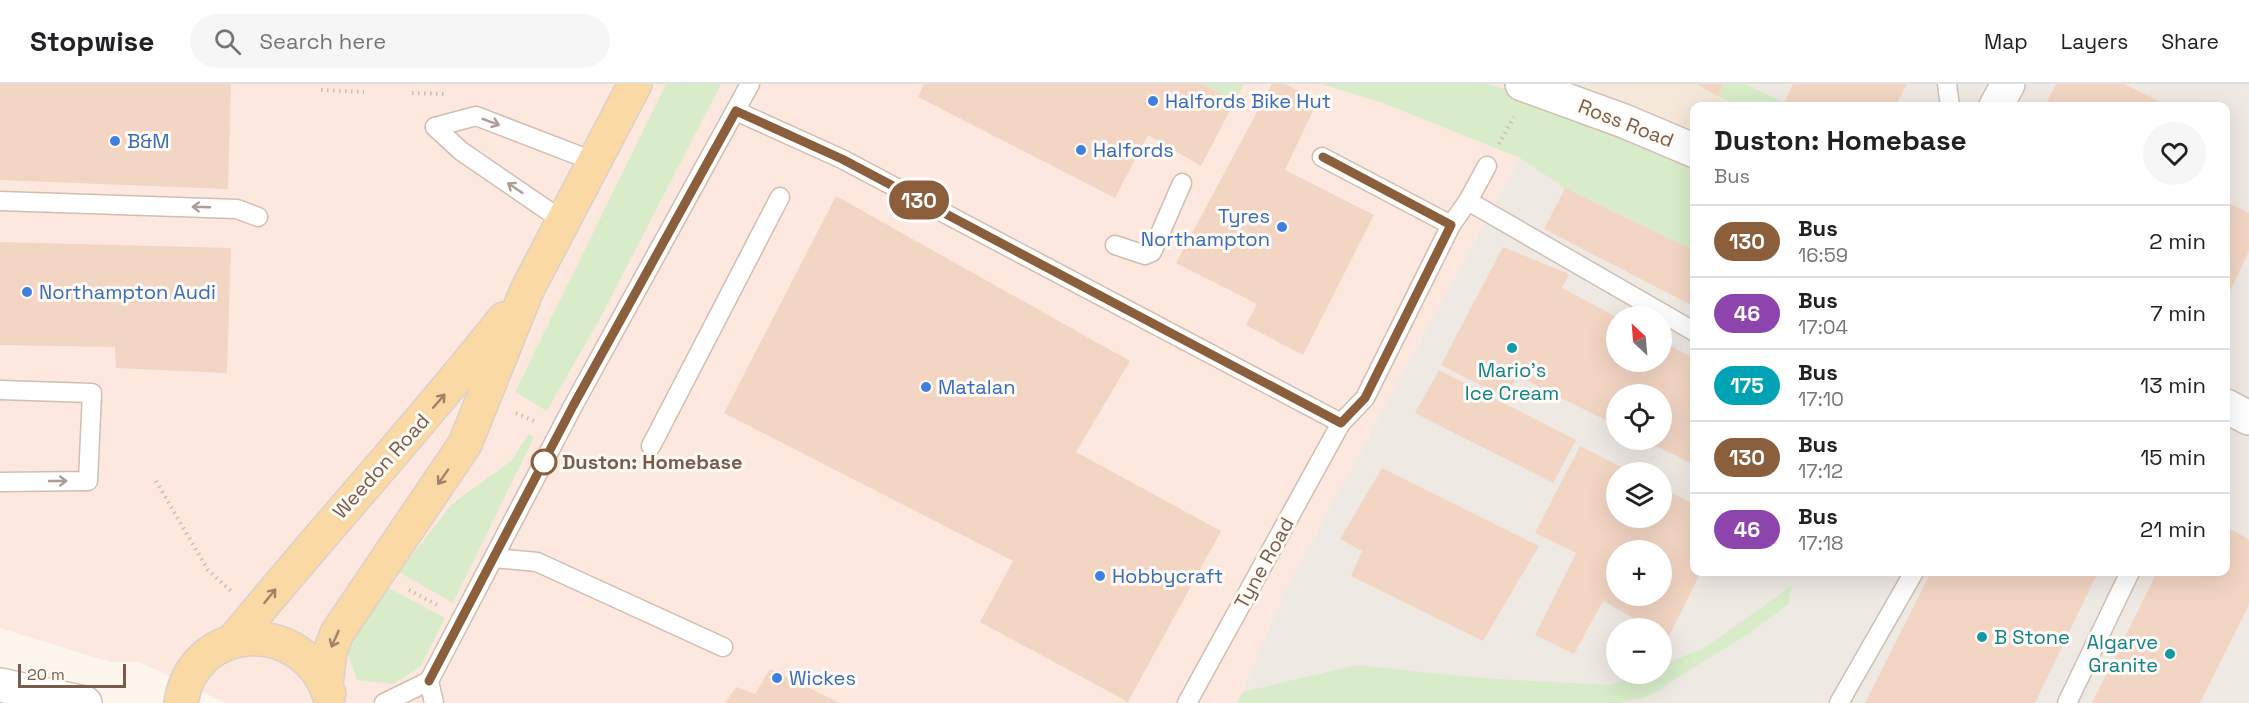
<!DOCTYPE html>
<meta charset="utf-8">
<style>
:root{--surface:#fff;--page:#f6f6f6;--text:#202124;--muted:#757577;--line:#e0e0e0}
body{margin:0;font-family:"Space Grotesk",sans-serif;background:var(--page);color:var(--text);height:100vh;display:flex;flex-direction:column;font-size:22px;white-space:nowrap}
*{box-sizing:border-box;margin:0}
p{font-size:20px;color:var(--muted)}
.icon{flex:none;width:33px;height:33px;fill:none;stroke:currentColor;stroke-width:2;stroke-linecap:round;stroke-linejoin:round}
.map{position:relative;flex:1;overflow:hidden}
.side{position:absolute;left:1690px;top:18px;width:540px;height:474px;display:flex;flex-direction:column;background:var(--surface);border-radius:12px;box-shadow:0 6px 24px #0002}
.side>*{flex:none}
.badge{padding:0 12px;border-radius:20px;font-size:21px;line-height:39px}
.needle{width:39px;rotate:334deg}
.buttons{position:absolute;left:1606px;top:222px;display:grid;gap:12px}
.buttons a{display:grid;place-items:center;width:66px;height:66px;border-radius:50%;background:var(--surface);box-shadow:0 6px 24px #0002;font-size:30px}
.scale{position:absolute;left:18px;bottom:15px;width:108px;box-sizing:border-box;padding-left:6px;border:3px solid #7a5c4d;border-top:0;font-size:16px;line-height:21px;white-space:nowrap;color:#7a5c4d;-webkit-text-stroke:4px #fffaf3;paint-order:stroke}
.map>.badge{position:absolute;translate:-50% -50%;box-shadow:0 0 0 3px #fff}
.round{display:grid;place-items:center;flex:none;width:63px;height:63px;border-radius:32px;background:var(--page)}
.overview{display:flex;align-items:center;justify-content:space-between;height:102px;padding:0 24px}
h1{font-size:28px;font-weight:700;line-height:45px}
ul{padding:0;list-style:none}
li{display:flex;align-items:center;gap:18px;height:72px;padding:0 24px;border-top:2px solid var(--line)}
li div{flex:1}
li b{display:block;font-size:22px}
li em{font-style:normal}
li .badge{min-width:66px;font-weight:700;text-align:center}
header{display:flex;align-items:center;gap:36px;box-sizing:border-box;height:84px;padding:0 30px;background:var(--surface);border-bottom:2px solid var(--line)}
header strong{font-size:28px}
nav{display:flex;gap:33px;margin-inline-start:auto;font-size:21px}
.search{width:420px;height:54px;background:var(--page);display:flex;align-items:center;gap:15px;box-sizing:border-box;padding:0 21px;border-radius:33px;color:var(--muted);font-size:22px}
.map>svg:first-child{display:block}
.residential{fill:#f5e8da}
.commercial{fill:#fde8e0}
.industrial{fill:#efe9e4;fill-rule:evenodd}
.green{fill:#d8ecc9}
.building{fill:#f3d5c3;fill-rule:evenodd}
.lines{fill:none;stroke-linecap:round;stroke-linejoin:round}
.lane-casing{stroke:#d1beb0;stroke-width:21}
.street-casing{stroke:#d1beb0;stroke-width:36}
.primary-casing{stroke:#dad1cd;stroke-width:36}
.path{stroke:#d9b8a5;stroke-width:4;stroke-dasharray:1.5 4.5;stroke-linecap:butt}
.lane{stroke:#fff;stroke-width:18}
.street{stroke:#fff;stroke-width:33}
.primary{stroke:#fbd9a5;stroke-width:33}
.oneway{stroke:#af9d94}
.oneway2{stroke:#a18267}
.line-casing{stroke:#fff;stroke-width:14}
.line{stroke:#8b5e3c;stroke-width:9}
.shop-dot{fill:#3f7fe0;stroke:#fffaf3;stroke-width:2}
.culture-dot{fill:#0f9aa8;stroke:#fffaf3;stroke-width:2}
.stop-dot{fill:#fff;stroke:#8b5e3c;stroke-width:3}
.labels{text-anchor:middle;stroke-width:6;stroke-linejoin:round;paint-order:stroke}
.shop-label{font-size:20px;fill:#366cbe;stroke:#fffaf3;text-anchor:start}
.street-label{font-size:20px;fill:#7a5c4d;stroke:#fffaf3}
.culture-label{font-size:20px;fill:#0d838f;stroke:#fffaf3}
.stop-label{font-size:20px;font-weight:bold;fill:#7a5c4d;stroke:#fffaf3;text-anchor:start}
</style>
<header>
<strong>Stopwise</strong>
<div class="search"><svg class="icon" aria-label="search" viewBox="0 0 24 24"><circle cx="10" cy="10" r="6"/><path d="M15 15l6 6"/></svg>Search here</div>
<nav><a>Map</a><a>Layers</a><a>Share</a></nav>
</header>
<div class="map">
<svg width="2249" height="619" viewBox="0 0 2249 619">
<rect width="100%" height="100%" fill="#fdf6ec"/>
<polygon class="residential" points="1580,0 1742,0 1734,22 1695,22 1695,49"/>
<polygon class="commercial" points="0,0 1560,0 1284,509 1237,619 226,619 139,578 110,578 0,544"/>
<path class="industrial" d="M 1560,0 L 1580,0 L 1695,49 L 1695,488 L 2226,488 L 2226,22 L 1734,22 L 1743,0 L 2249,0 L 2249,619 L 1237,619 L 1284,509 ZM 1617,232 L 1662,232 L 1662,278 L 1617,278 ZM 1617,310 L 1662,310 L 1662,356 L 1617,356 ZM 1617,388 L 1662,388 L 1662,434 L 1617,434 ZM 1617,466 L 1662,466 L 1662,512 L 1617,512 ZM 1617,544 L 1662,544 L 1662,590 L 1617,590 Z"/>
<g class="green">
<polygon points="666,0 721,0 603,229 547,327 515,308"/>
<polygon points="1202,0 1244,0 1235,17"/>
<polygon points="1321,0 1486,0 1503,4 1695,83 1695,167 1565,104 1520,74 1380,18"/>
<polygon points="1724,0 1745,0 1792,22 1734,22 1735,20 1718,12"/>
<polygon points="528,350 534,353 453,519 399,488 452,420 512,376"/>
<polygon points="1791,502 1789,520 1754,546 1649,612 1620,619 1237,619 1243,608 1357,581 1479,594 1611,601 1639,590 1662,590 1662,581 1706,563"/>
<polygon points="389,504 445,534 421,582 393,600 357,596 348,570 365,533"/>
</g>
<g class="building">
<polygon points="0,0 231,0 228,105 0,96"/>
<polygon points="924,0 1202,0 1235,17 1201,82 1148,51 1115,114 918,13"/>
<polygon points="1272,0 1285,0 1318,16 1285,86 1374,131 1303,271 1246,241 1257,220 1176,179"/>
<polygon points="1696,0 1724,0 1718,12"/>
<polygon points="1793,0 1907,0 1896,22 1792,22 1784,19"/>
<polygon points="2056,0 2124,0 2165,20 2163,22 2045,22"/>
<polygon points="1565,104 1695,167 1695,223 1544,145"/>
<polygon points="836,112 1130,277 1076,368 1221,447 1128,618 980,538 1013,477 724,329"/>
<polygon points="2226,118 2249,129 2249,167 2226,215"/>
<polygon points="0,158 231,164 227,289 116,284 115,263 0,261"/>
<polygon points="1503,163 1569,190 1562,204 1617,233 1617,278 1662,278 1662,257 1695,275 1695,381 1644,356 1662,356 1662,310 1617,310 1617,342 1517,292 1506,314 1441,281"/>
<polygon points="1439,286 1576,356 1553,399 1415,329"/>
<path d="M 1580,362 L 1631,388 L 1617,388 L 1617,434 L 1662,434 L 1662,404 L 1695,421 L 1695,488 L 1701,488 L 1668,554 L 1662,551 L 1662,544 L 1651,544 L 1603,517 L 1574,570 L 1535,551 L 1576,469 L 1535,449 ZM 1617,466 L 1662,466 L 1662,512 L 1617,512 Z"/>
<polygon points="1382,384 1539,462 1483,557 1351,492 1362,467 1340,455"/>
<polygon points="2226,443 2249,455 2249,521 2200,619 2092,619 2157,488 2226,488"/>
<polygon points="1931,488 2098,488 2035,619 1865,619"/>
<polygon points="770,585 840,619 725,619 736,603 755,610"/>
</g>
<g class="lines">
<g class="lane-casing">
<g id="lane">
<polyline points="1947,0 1950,22"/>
<polyline points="736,27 842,75 1341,339 1365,314 1451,141 1322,73"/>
<polyline points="435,43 476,32 593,77"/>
<polyline points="435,43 461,67 563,137"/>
<polyline points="0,117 237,125 258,133"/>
<polyline points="1468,117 1487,82"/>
<polyline points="1451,141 1468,117 1695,248"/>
<polyline points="1115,161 1145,171 1152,168 1182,99"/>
<polyline points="0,306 92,309 88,397 0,398"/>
<polyline points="651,362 780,113"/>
<polyline points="494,474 537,478 723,563"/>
<polyline points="429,597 573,322 750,0"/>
<polyline points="429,597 434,619"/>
<polyline points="384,619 429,597"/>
<polyline points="1187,619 1341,339"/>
<polyline points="1839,619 1914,488"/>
<polyline points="2067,619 2130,488"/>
</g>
</g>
<g class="street-casing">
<g id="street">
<polyline points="1522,0 1624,37 1695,67"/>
<polyline points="1996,22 2008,0"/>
<polyline points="2226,322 2249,334"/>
<polyline points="0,601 85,619"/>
</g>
</g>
<g class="primary-casing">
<g id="primary">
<path d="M 233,557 C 322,448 417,345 504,235"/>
<polyline points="326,599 330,568 337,549 465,360 527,206 635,0"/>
<path d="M 181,619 C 193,537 303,533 329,610"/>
</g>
</g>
<g class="path">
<polyline points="321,6 364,8"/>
<polyline points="412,9 444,10"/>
<polyline points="1499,60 1514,33"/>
<polyline points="516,329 534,337"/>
<polyline points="156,397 208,486 231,507"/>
<polyline points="409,506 439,522"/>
</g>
<use href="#lane" class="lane"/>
<use href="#street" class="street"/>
<use href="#primary" class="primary"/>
</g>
<defs><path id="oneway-shaft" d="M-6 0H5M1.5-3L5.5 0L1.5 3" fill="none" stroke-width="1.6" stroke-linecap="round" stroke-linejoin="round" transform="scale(1.5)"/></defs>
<g class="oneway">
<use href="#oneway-shaft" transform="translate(491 38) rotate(21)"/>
<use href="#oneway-shaft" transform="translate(515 104) rotate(-146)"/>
<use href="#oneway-shaft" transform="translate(201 123) rotate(-178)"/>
<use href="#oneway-shaft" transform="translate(58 397)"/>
</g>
<g class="oneway2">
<use href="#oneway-shaft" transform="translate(439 317) rotate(-49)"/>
<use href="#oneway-shaft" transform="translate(443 393) rotate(125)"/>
<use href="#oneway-shaft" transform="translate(270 512) rotate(-51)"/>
<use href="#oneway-shaft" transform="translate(335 555) rotate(114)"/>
</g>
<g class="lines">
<g class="line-casing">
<polyline id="line" points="429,597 573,322 736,27 842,75 1341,339 1365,314 1451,141 1323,73"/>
</g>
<use href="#line" class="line"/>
</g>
<g class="shop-dot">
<circle cx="1153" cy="17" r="6"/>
<circle cx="115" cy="57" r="6"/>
<circle cx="1081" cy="66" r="6"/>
<circle cx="1282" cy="143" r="6"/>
<circle cx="27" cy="208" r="6"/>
<circle cx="926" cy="303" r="6"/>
<circle cx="1100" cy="492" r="6"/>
<circle cx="777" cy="594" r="6"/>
</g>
<g class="culture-dot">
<circle cx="1512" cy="264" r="6"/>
<circle cx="1982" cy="553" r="6"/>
<circle cx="2170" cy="570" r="6"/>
</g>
<circle class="stop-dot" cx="544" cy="378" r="12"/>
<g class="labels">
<g class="shop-label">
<text x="1165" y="24">Halfords Bike Hut</text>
<text x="127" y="64">B&amp;M</text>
<text x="1093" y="73">Halfords</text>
<text x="1270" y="139" text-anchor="end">Tyres<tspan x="1270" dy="23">Northampton</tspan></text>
<text x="39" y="215">Northampton Audi</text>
<text x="938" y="310">Matalan</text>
<text x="1112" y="499">Hobbycraft</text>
<text x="789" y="601">Wickes</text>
</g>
<g class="street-label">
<text transform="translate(1626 39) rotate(21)" y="7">Ross Road</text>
<text transform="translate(381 382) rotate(-48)" y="7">Weedon Road</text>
<text transform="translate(1264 479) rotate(-61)" y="7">Tyne Road</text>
</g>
<g class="culture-label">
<text x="1512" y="293">Mario's<tspan x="1512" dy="23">Ice Cream</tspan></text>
<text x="1994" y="560" text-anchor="start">B Stone</text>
<text x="2158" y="565" text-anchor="end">Algarve<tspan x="2158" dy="23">Granite</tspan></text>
</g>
<g class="stop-label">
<text x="562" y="385">Duston: Homebase</text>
</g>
</g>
</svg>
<div class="buttons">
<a><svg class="needle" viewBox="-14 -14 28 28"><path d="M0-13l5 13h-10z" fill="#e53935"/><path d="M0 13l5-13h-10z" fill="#757577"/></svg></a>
<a><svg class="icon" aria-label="locate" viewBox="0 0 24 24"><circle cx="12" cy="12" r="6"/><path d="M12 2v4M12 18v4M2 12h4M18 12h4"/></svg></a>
<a><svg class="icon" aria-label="layers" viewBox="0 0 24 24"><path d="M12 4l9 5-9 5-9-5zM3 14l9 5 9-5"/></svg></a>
<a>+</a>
<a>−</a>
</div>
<div class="scale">20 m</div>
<b class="badge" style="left:919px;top:116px;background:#8b5e3c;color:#fff">130</b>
<section class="side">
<div class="overview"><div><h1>Duston: Homebase</h1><p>Bus</p></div><a class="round"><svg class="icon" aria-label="heart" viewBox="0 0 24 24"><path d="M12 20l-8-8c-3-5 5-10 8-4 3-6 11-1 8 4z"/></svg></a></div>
<ul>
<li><span class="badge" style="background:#8b5e3c;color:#fff">130</span><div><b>Bus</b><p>16:59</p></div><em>2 min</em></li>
<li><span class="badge" style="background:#8e44ad;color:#fff">46</span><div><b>Bus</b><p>17:04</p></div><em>7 min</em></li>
<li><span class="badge" style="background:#00a3b4;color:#fff">175</span><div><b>Bus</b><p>17:10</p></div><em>13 min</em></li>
<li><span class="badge" style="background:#8b5e3c;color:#fff">130</span><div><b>Bus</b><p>17:12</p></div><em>15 min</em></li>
<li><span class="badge" style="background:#8e44ad;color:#fff">46</span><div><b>Bus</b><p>17:18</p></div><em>21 min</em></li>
</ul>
</section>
</div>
